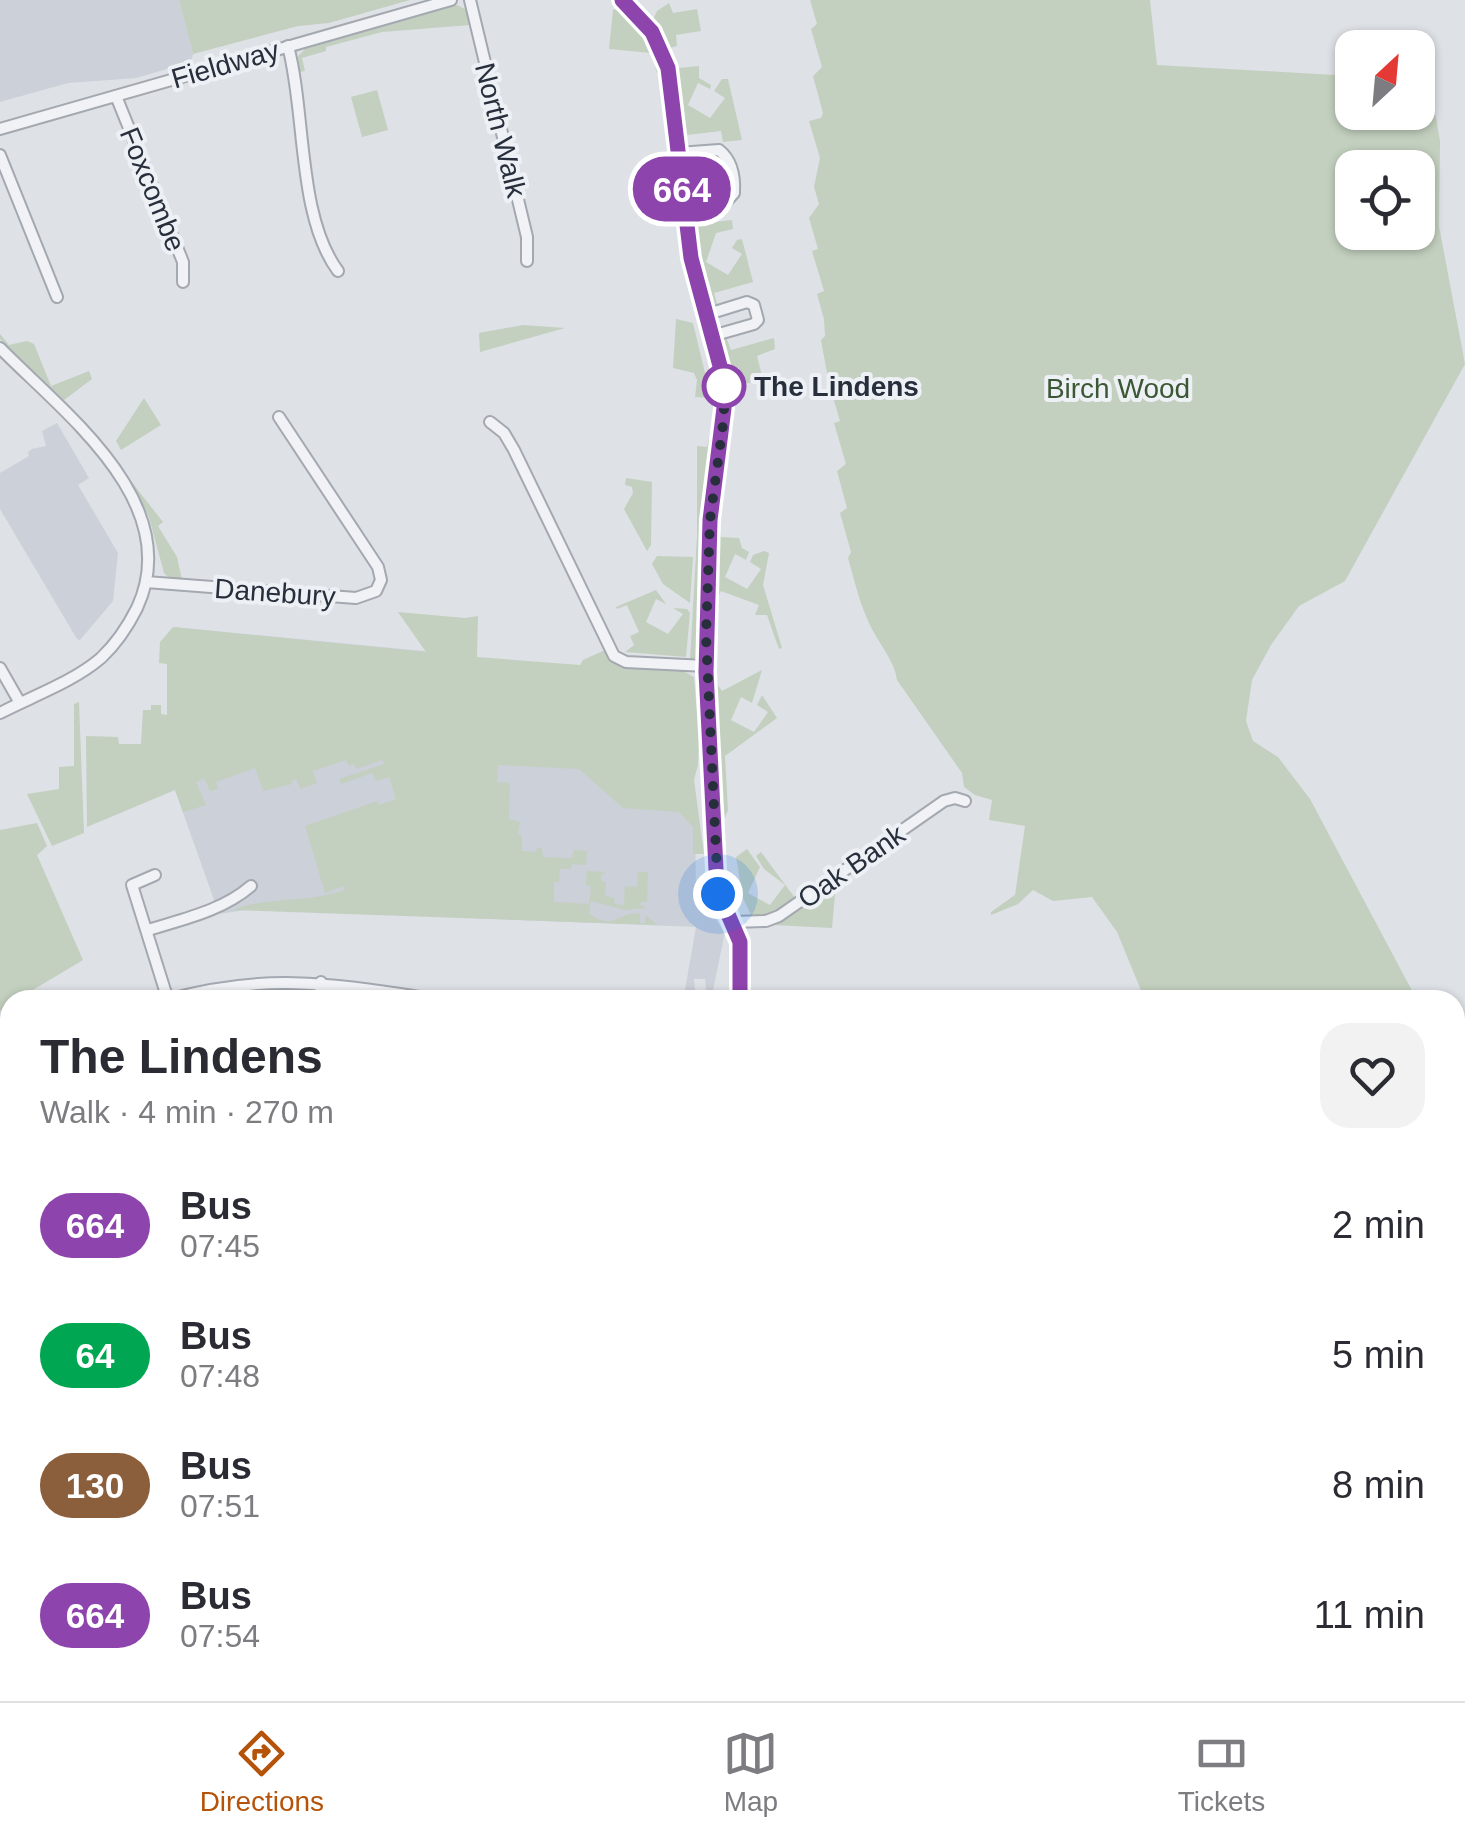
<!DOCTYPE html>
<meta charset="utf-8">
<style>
:root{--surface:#fff;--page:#f2f2f3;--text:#2b2b33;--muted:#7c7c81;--line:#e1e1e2;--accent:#b45309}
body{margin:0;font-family:Helvetica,sans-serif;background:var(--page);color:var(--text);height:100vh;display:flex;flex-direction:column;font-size:38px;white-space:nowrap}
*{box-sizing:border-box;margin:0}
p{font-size:32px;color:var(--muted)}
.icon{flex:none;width:55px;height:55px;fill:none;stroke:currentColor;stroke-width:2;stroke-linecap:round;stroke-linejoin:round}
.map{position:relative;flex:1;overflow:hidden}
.panel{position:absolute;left:0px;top:990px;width:1465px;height:712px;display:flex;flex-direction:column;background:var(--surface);border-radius:30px 30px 0 0;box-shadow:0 2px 8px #0004}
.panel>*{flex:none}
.badge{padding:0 20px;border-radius:32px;font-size:35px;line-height:65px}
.needle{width:65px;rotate:26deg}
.controls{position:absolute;left:1335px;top:30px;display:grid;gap:20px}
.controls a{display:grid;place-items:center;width:100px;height:100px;border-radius:20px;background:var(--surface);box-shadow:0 2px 8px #0004;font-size:50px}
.you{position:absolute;width:50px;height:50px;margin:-25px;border:8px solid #fff;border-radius:50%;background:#1a73e8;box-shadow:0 0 0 15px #1a73e833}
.map>.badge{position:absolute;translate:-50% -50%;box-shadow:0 0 0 5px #fff}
.round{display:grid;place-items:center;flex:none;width:105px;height:105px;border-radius:30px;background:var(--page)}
.overview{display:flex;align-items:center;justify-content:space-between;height:170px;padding:0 40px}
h1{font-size:48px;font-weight:800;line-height:75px}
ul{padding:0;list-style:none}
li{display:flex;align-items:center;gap:30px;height:130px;padding:0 40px}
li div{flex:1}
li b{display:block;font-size:38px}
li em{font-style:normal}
li .badge{min-width:110px;font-weight:700;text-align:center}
.tabs{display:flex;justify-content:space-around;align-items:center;height:140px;border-top:2px solid var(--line);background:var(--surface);font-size:28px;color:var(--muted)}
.tabs a{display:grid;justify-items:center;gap:5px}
.tabs .selected{color:var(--accent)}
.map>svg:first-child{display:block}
.built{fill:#ccd0d8}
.green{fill:#c3d0bf;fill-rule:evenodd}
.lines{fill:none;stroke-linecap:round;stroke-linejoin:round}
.minor-casing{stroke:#a4a8b0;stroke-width:14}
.tertiary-casing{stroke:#a4a8b0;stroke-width:16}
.minor{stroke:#f0f2f5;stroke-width:10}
.tertiary{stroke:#f0f2f5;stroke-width:12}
.line-casing{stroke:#fff;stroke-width:22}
.line{stroke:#8e44ad;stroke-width:15}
.walk{stroke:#282f3c;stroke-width:10;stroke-dasharray:0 18}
.stop-dot{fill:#fff;stroke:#8e44ad;stroke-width:5}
.labels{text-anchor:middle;stroke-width:8;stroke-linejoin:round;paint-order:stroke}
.street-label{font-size:28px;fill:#282f3c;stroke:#edf0f4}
.stop-label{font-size:28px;font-weight:bold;fill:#282f3c;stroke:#edf0f4;text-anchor:start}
.park-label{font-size:28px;fill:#3c5736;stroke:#edf0f4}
</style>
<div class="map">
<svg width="1465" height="1701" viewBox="0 0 1465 1701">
<rect width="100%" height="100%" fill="#dee1e6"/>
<g class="built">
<polygon points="0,0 179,0 193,54 191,62 136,78 68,83 0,102"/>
<polygon points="57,423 89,478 78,485 118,553 113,601 80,640 77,639 0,509 0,473 29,456 28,452 32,449 46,446 42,431"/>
<polygon points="173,627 475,656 695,816 696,893 725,932 713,990 706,990 705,979 694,979 695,990 685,990 696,927 252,909 219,914 175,790"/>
</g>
<g class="green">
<polygon points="179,0 410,0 329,23 298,26 193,54"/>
<path d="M 810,0 L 1150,0 L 1157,65 L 1352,76 L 1352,112 L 1418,112 L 1418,91 L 1426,98 L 1436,117 L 1440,141 L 1439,226 L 1465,364 L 1345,581 L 1299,606 L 1271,645 L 1252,680 L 1246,721 L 1253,741 L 1278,757 L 1310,799 L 1417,1000 L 1145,1000 L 1117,932 L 1092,897 L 1053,901 L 1033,890 L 1018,904 L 991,915 L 991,912 L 1015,895 L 1025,826 L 989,820 L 992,800 L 975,795 L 964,787 L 962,773 L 897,680 C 895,662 880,645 872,629 C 860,606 855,582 848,558 L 851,552 L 840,513 L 847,508 L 837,471 L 846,464 L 834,423 L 840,421 L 829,384 L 821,340 L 825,336 L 824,319 L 817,294 L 824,291 L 812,251 L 818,249 L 809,218 L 819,204 L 814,187 L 820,158 L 809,121 L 821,118 L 823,113 L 813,76 L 822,67 L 811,29 L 817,24 ZM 1352,168 L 1418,168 L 1418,232 L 1352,232 Z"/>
<polygon points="669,3 673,13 697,9 701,31 676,35 677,46 669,48 653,20 657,11"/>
<polygon points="457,5 467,10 470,25 382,32 326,47 326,51 302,58 305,71 299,72 298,56 305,49"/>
<polygon points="621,8 649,39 661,73 657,73 651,53 609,49 613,10"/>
<polygon points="675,56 679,68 699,66 699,78 711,85 710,89 698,83 688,105 710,118 725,98 714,91 722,79 728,79 742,140 723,142 721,131 687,135 688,148 685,148"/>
<polygon points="377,90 388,130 362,137 351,97"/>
<polygon points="695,211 697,224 732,220 733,229 716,233 706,262 728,275 742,254 732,248 737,240 742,239 753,282 714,293 718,307 710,307 701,271 692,215"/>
<polygon points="676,319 693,323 711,398 695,397 697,380 694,373 673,368"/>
<polygon points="523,325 565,328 480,352 479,333"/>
<polygon points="0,334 9,345 27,341 34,344 51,386 89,371 92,379 64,400 0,339"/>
<polygon points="726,337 731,350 774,338 775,349 757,356 762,376 760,381 742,384 739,368 732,369 722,339"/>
<polygon points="144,398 161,425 121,450 116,441"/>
<path d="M 713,420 L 715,423 C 701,498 701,575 699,652 L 696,658 L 690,660 L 697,536 L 697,446 L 707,447 Z"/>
<polygon points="626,478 652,482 651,545 647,551 624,509 633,493 632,487 625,485"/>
<polygon points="130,480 163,522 158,526 177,557 182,580 169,578 164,573 149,517"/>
<polygon points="719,525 721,537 739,538 742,548 749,552 746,560 735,554 725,577 747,589 761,569 750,562 753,555 764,551 769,553 763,585 782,648 779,649 767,615 755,615 759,605 721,591 715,601"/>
<polygon points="657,556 693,557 690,603 663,584 652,564"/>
<polygon points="656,590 666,604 656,599 646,622 668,634 683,614 673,608 687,609 690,613 686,657 625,652 634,645 630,636 639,632 627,605 617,609 616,607"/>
<path d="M 398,612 L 465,618 L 478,616 L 477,657 L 580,665 L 583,660 L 605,650 L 610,658 L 680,669 L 694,677 L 699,740 L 698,765 L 694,780 L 704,854 L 693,854 L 693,827 L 679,812 L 623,808 L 579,769 L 498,765 L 497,782 L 510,783 L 509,819 L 520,822 L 518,834 L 522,836 L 522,851 L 536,852 L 537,848 L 542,848 L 543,857 L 572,858 L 574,850 L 587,851 L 586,865 L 572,864 L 571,869 L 560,869 L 559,882 L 554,882 L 554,902 L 589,904 L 591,886 L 586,885 L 587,871 L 606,872 L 601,875 L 601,881 L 606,882 L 605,896 L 614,898 L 615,904 L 624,905 L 625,886 L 637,887 L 638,872 L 648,872 L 647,902 L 641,902 L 640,905 L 646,908 L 625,910 L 591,901 L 589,913 C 613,933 619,910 640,914 L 640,923 L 645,923 L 645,915 L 658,925 L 232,910 C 269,896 309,903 345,890 L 344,886 L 325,893 L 305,826 L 377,801 L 379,805 L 396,799 L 389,777 L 376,781 L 372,773 L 341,784 L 339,779 L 384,764 L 383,760 L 356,769 L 354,764 L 349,766 L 346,760 L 313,771 L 317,783 L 301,789 L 296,779 L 292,781 L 292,784 L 263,791 L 255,768 L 216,782 L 218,789 L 210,791 L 204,778 L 196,782 L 206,805 L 183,812 L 175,790 L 87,827 L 86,736 L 118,737 L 119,744 L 141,744 L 143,710 L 151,710 L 151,705 L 161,705 L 161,714 L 167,715 L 167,664 L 159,663 L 160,642 L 173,627 L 426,652 Z"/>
<polygon points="762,670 752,703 741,697 731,720 754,732 768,712 757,705 762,695 777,718 725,756 728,810 725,818 717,759 713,678 722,691"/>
<polygon points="79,702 84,833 52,846 27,794 59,789 59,767 74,766 74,704"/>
<polygon points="37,823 47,846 37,855 83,960 16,1000 10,1000 10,1004 0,1011 0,830"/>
<polygon points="747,849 760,867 748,893 770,905 785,885 764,869 756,856 761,852 795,898 768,915 751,915 743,898 736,857"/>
<polygon points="836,883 832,928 773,925 780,922"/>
<polygon points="1455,1068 1465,1090 1465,1701 1262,1701 1262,1693 1455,1692"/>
</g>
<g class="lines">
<g class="minor-casing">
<g id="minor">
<polyline points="470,0 527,237 527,261"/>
<polyline points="622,0 652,32 668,68 691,258 723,377 724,417 710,520 706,672 717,889 740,942 740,1000"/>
<path d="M 288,46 C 306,113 297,216 338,271"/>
<polyline points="116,96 183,262 183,282"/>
<polyline points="0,129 451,0"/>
<path d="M 678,153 L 719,150 C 733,161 735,177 734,193 L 726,202 L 684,208"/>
<polyline points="0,155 57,297"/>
<polyline points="705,315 747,302 754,305 758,320 754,324 712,336"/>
<path d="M 0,348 C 64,413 186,503 137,608 C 128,626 116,644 101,658 C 73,682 33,696 0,713"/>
<polyline points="490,422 504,433 514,450 614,656 626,662 706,666"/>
<polyline points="146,582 356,598 376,591 381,580 378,567 279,417"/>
<polyline points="0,668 20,703"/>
<polyline points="155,875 132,885 168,1000"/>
<polyline points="733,922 766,921 779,916 944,801 955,798 965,801"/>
<path d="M 148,930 C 183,919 222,911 251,886"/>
<path d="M 167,1000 C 269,971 339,985 440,1000"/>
<polyline points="320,1000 321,982"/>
<polyline points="0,1092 10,1087"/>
<polyline points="0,1229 10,1229"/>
<polyline points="0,1539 10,1537"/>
<polyline points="529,1692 530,1701"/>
<polyline points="1113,1692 1115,1701"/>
<polyline points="1257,1692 1257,1701"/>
<polyline points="44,1701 44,1692"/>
<polyline points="231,1701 231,1692"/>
<polyline points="434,1701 439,1692"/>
</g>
</g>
<g class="tertiary-casing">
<g id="tertiary">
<polyline points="0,1358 10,1356"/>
<polyline points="961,1692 963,1701"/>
</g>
</g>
<use href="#minor" class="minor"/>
<use href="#tertiary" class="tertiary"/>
</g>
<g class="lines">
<g class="line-casing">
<polyline id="line" points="622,0 652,32 668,68 691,258 723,377 724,408 710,520 706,672 717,889 740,942 740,1000"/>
</g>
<use href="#line" class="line"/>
<polyline class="walk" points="718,894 706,636 710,520 724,417 724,386"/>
</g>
<circle class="stop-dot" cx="724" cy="386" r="20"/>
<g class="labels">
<g class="street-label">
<text transform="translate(225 64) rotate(-16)" y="10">Fieldway</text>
<text transform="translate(501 130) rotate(76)" y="10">North Walk</text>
<text transform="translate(153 189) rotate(68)" y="10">Foxcombe</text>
<text transform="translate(275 592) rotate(4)" y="10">Danebury</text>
<text transform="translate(851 866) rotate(-35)" y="10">Oak Bank</text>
</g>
<g class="stop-label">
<text x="754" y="396">The Lindens</text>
</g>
<g class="park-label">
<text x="1118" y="398">Birch Wood</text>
</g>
</g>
</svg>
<div class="controls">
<a><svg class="needle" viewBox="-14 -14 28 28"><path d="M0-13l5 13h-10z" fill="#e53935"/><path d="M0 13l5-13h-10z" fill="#7c7c81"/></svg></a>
<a><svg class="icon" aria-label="locate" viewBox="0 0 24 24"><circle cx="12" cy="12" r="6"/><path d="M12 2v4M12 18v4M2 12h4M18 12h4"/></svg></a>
</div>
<div class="you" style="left:718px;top:894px"></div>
<b class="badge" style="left:682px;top:189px;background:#8e44ad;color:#fff">664</b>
<section class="panel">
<div class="overview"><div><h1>The Lindens</h1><p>Walk · 4 min · 270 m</p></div><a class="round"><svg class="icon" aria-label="heart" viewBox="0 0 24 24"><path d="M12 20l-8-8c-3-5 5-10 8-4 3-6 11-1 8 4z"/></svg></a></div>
<ul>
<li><span class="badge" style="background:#8e44ad;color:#fff">664</span><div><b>Bus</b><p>07:45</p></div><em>2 min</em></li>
<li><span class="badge" style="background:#00a651;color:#fff">64</span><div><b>Bus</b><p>07:48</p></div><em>5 min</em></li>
<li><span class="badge" style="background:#8b5e3c;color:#fff">130</span><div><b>Bus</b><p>07:51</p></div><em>8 min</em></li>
<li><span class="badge" style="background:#8e44ad;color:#fff">664</span><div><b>Bus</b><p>07:54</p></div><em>11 min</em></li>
</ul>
</section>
</div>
<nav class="tabs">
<a class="selected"><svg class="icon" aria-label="directions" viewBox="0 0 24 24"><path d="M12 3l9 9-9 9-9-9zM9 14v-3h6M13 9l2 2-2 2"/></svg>Directions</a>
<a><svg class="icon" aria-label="map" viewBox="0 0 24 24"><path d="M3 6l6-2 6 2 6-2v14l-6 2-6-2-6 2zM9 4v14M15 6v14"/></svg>Map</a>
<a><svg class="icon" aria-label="tickets" viewBox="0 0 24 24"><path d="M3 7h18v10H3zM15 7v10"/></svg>Tickets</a>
</nav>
